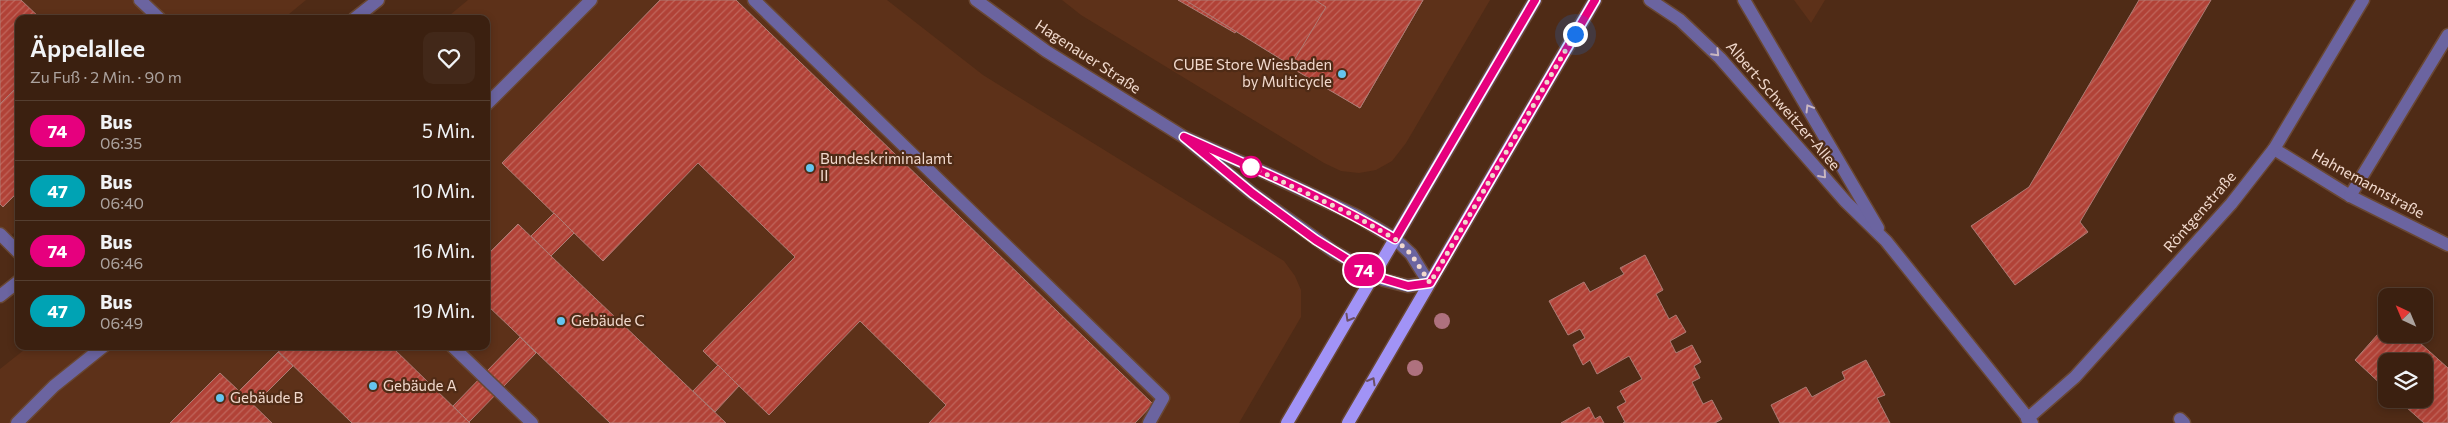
<!DOCTYPE html>
<html lang="de">
<meta charset="utf-8">
<style>
:root{--surface:#3b2010;--page:#422819;--text:#f1f3f6;--muted:#aca39f;--line:#543e30}
body{margin:0;font-family:Commissioner,sans-serif;background:var(--page);color:var(--text);height:100vh;display:flex;flex-direction:column;font-size:19px;white-space:nowrap}
*{box-sizing:border-box;margin:0}
p{font-size:16px;color:var(--muted)}
.icon{flex:none;width:28px;height:28px;fill:none;stroke:currentColor;stroke-width:2;stroke-linecap:round;stroke-linejoin:round}
.map{position:relative;flex:1;overflow:hidden}
.panel{position:absolute;left:15px;top:15px;width:475px;height:335px;display:flex;flex-direction:column;background:var(--surface);border-radius:10px;box-shadow:0 2px 8px #0003,0 0 0 1px var(--line)}
.panel>*{flex:none}
.badge{padding:0 10px;border-radius:16px;font-size:18px;line-height:32px}
.needle{width:32px;rotate:316deg}
.controls{position:absolute;left:2378px;top:288px;display:grid;gap:10px}
.controls a{display:grid;place-items:center;width:55px;height:55px;border-radius:10px;background:var(--surface);box-shadow:0 2px 8px #0003,0 0 0 1px var(--line);font-size:25px}
.you{position:absolute;width:25px;height:25px;margin:-12px;border:4px solid #fff;border-radius:50%;background:#1a73e8;box-shadow:0 0 0 8px #1a73e833}
.map>.badge{position:absolute;translate:-50% -50%;box-shadow:0 0 0 2px #fff}
.round{display:grid;place-items:center;flex:none;width:52px;height:52px;border-radius:10px;background:var(--page)}
.headline{display:flex;align-items:center;justify-content:space-between;height:85px;padding:0 15px}
h1{font-size:24px;font-weight:600;line-height:38px}
ul{padding:0;list-style:none}
li{display:flex;align-items:center;gap:15px;height:60px;padding:0 15px;border-top:1px solid var(--line)}
li div{flex:1}
li b{display:block;font-size:19px}
li em{font-style:normal}
li .badge{min-width:55px;font-weight:700;text-align:center}
.map>svg:first-child{display:block}
.built{fill:#5d3119}
.building{fill:url(#building-hatch);stroke:#ad7c75}
.lines{fill:none;stroke-linecap:round;stroke-linejoin:round}
.minor-casing{stroke:#694733;stroke-width:15}
.major-casing{stroke:#694733;stroke-width:15}
.minor{stroke:#6b64a0;stroke-width:12}
.major{stroke:#a193f6;stroke-width:12}
.tree{fill:#ae717e}
.oneway{stroke:#c9b6c0}
.oneway2{stroke:#6c4f64}
.line-casing{stroke:#fff;stroke-width:11}
.line{stroke:#e6007e;stroke-width:8}
.walk{stroke:#f1d9cd;stroke-width:5;stroke-dasharray:0 9}
.poi-dot{fill:#65c5ee;stroke:#4f2b16;stroke-width:2}
.stop-dot{fill:#fff;stroke:#e6007e;stroke-width:2.5}
.labels{text-anchor:middle;stroke-width:4.5;stroke-linejoin:round;paint-order:stroke}
.street-label{font-size:15px;fill:#f1d9cd;stroke:#4f2b16}
.poi-label{font-size:15px;fill:#f1d9cd;stroke:#4f2b16;text-anchor:start}
</style>
<div class="map">
<svg width="2448" height="423" viewBox="0 0 2448 423">
<defs>
<pattern id="building-hatch" width="6" height="6" patternUnits="userSpaceOnUse" patternTransform="scale(1.25)"><rect width="6" height="6" fill="#b14237"/><path d="M-1 1l2-2M0 6l6-6M5 7l2-2" fill="none" stroke="#c0665c"/></pattern>
</defs>
<rect width="100%" height="100%" fill="#4f2b16"/>
<g class="built">
<polygon points="0,0 306,0 283,19 19,19 19,229 0,244"/>
<polygon points="468,0 887,0 983,75 1284,261 1295,276 1301,290 1301,317 1239,423 0,423 0,369 29,346 486,346 486,19 445,19"/>
<polygon points="1062,0 1490,0 1406,143 1392,161 1376,170 1359,173 1341,171 1324,163 1081,15"/>
<polygon points="1794,0 1825,0 1811,23"/>
</g>
<g class="building">
<polygon points="0,0 21,0 41,19 19,19 19,85 0,104"/>
<polygon points="660,0 736,0 1153,404 1135,423 929,423 946,405 860,321 769,415 703,351 795,257 698,163 603,261 502,163"/>
<polygon points="1178,0 1254,0 1235,33"/>
<polygon points="1185,0 1423,0 1360,108"/>
<polygon points="1315,0 1423,0 1360,108 1290,67 1326,7"/>
<polygon points="2139,0 2211,0 2080,222 2088,232 2015,285 1971,226 2029,187"/>
<polygon points="19,85 19,191 3,207 0,204 0,104"/>
<polygon points="554,213 574,233 551,256 531,236"/>
<polygon points="518,224 551,256 726,423 610,423 486,304 486,256"/>
<polygon points="1645,255 1663,290 1656,294 1669,319 1676,315 1686,332 1670,341 1676,353 1692,345 1701,362 1694,366 1700,378 1692,382 1703,404 1712,400 1722,419 1715,423 1623,423 1625,422 1617,407 1626,402 1620,391 1642,379 1629,356 1597,374 1590,360 1583,365 1573,345 1585,338 1580,329 1568,335 1549,301 1584,282 1590,292 1624,274 1620,268"/>
<polygon points="2386,325 2386,334 2410,334 2448,368 2448,423 2424,423 2397,399 2424,399 2424,361 2386,361 2386,389 2355,360"/>
<polygon points="520,337 536,353 469,422 453,406"/>
<polygon points="273,346 391,346 470,423 352,423"/>
<polygon points="278,352 293,366 254,405 239,391"/>
<polygon points="1866,360 1885,395 1877,398 1890,423 1780,423 1771,405 1806,387 1812,397 1845,379 1842,372"/>
<polygon points="718,365 739,386 715,412 693,391"/>
<polygon points="220,373 239,391 272,423 170,423"/>
<polygon points="1589,407 1595,419 1600,416 1604,423 1561,423"/>
</g>
<g class="lines">
<g class="minor-casing">
<g id="minor">
<polyline points="140,0 160,19"/>
<polyline points="754,0 1163,398 1149,423"/>
<polyline points="976,0 1046,51 1184,137 1252,193 1333,251 1384,280 1408,286 1429,283 1411,254 1395,239 1355,215 1268,174 1184,137"/>
<polyline points="1650,0 1680,20 1720,58 1846,202 1886,241 2032,423"/>
<polyline points="1744,0 1878,228"/>
<polyline points="354,19 378,0"/>
<polyline points="486,105 591,0"/>
<polyline points="2274,149 2350,196 2448,245"/>
<polyline points="2350,196 2448,35"/>
<polyline points="0,234 19,253"/>
<polyline points="0,296 19,281"/>
<polyline points="452,346 532,423"/>
<polyline points="2027,419 2075,377 2231,204 2274,149 2363,0"/>
<polyline points="2180,419 2184,423"/>
<polyline points="17,423 54,386 104,346"/>
</g>
</g>
<g class="major-casing">
<g id="major">
<polyline points="1287,423 1535,0"/>
<polyline points="1348,423 1595,0"/>
</g>
</g>
<use href="#minor" class="minor"/>
<use href="#major" class="major"/>
</g>
<g class="tree">
<circle cx="1442" cy="321" r="8"/>
<circle cx="1415" cy="368" r="8"/>
</g>
<defs><path id="oneway-chevron" d="M-2-3.5L2.5 0L-2 3.5" fill="none" stroke-width="1.6" stroke-linecap="round" stroke-linejoin="round" transform="scale(1.25)"/></defs>
<g class="oneway">
<use href="#oneway-chevron" transform="translate(1716 53) rotate(46)"/>
<use href="#oneway-chevron" transform="translate(1809 108) rotate(-121)"/>
<use href="#oneway-chevron" transform="translate(1823 175) rotate(49)"/>
</g>
<g class="oneway2">
<use href="#oneway-chevron" transform="translate(1349 318) rotate(120)"/>
<use href="#oneway-chevron" transform="translate(1372 381) rotate(-60)"/>
</g>
<g class="lines">
<g class="line-casing">
<path id="line" d="M 1535,0 L 1395,239 C 1328,199 1256,169 1184,137 L 1252,193 L 1316,240 L 1374,276 L 1408,286 L 1430,283 L 1595,0"/>
</g>
<use href="#line" class="line"/>
<polyline class="walk" points="1251,167 1355,216 1395,239 1411,254 1430,283 1575,34"/>
</g>
<g class="poi-dot">
<circle cx="1342" cy="74" r="5"/>
<circle cx="810" cy="168" r="5"/>
<circle cx="561" cy="321" r="5"/>
<circle cx="373" cy="386" r="5"/>
<circle cx="220" cy="398" r="5"/>
</g>
<circle class="stop-dot" cx="1251" cy="167" r="10"/>
<g class="labels">
<g class="street-label">
<text transform="translate(1088 57) rotate(33)" y="5">Hagenauer Straße</text>
<text transform="translate(1783 106) rotate(49)" y="5">Albert-Schweitzer-Allee</text>
<text transform="translate(2368 184) rotate(29)" y="5">Hahnemannstraße</text>
<text transform="translate(2200 212) rotate(-49)" y="5">Röntgenstraße</text>
</g>
<g class="poi-label">
<text x="1332" y="70" text-anchor="end">CUBE Store Wiesbaden<tspan x="1332" dy="17">by Multicycle</tspan></text>
<text x="820" y="164">Bundeskriminalamt<tspan x="820" dy="17">II</tspan></text>
<text x="571" y="326">Gebäude C</text>
<text x="383" y="391">Gebäude A</text>
<text x="230" y="403">Gebäude B</text>
</g>
</g>
</svg>
<div class="controls">
<a><svg class="needle" viewBox="-14 -14 28 28"><path d="M0-13l5 13h-10z" fill="#e53935"/><path d="M0 13l5-13h-10z" fill="#aca39f"/></svg></a>
<a><svg class="icon" aria-label="layers" viewBox="0 0 24 24"><path d="M12 4l9 5-9 5-9-5zM3 14l9 5 9-5"/></svg></a>
</div>
<div class="you" style="left:1575px;top:34px"></div>
<b class="badge" style="left:1364px;top:270px;background:#e6007e;color:#fff">74</b>
<section class="panel">
<div class="headline"><div><h1>Äppelallee</h1><p>Zu Fuß · 2 Min. · 90 m</p></div><a class="round"><svg class="icon" aria-label="heart" viewBox="0 0 24 24"><path d="M12 20l-8-8c-3-5 5-10 8-4 3-6 11-1 8 4z"/></svg></a></div>
<ul>
<li><span class="badge" style="background:#e6007e;color:#fff">74</span><div><b>Bus</b><p>06:35</p></div><em>5 Min.</em></li>
<li><span class="badge" style="background:#00a3b4;color:#fff">47</span><div><b>Bus</b><p>06:40</p></div><em>10 Min.</em></li>
<li><span class="badge" style="background:#e6007e;color:#fff">74</span><div><b>Bus</b><p>06:46</p></div><em>16 Min.</em></li>
<li><span class="badge" style="background:#00a3b4;color:#fff">47</span><div><b>Bus</b><p>06:49</p></div><em>19 Min.</em></li>
</ul>
</section>
</div>
